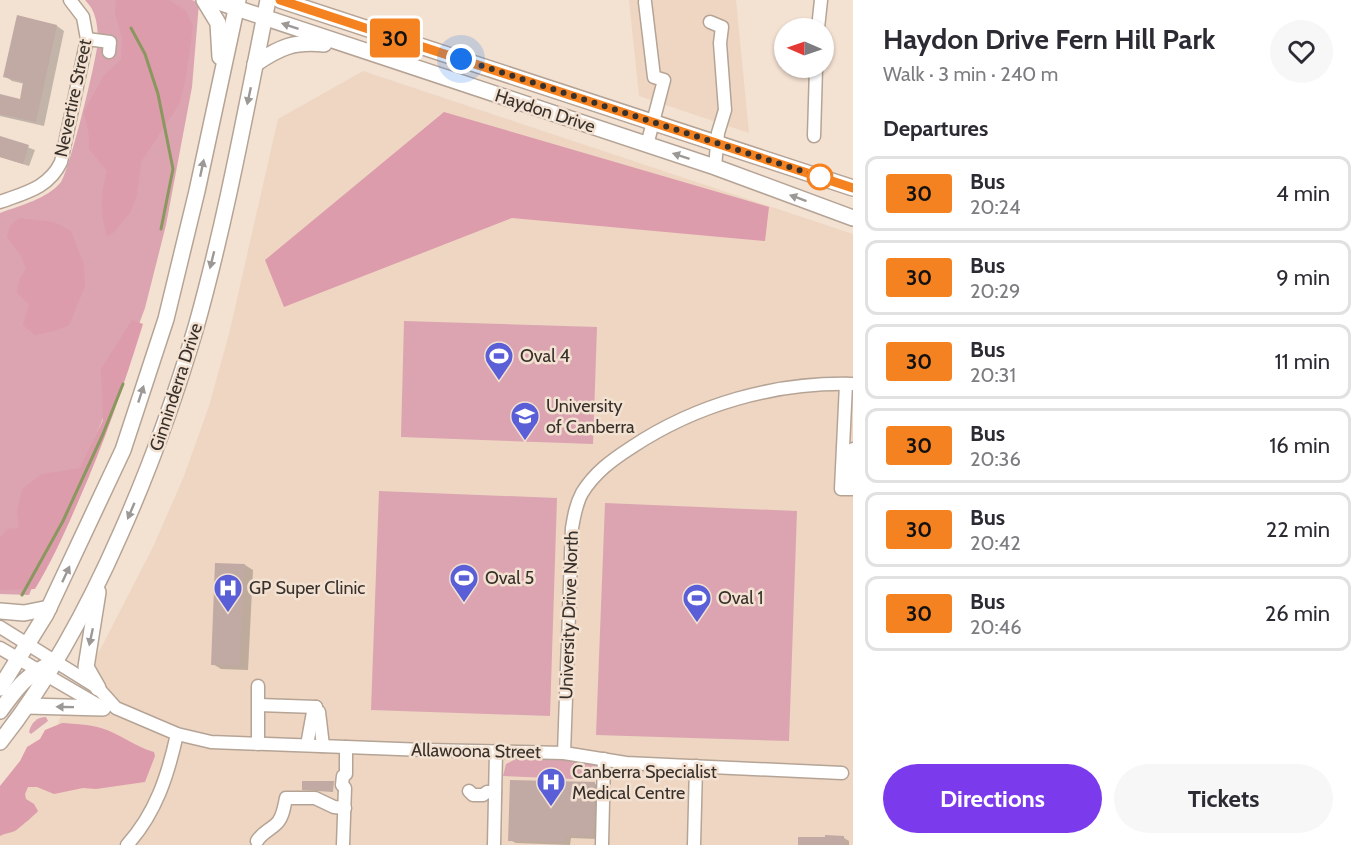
<!DOCTYPE html>
<meta charset="utf-8">
<style>
:root{--surface:#fff;--page:#f7f7f7;--text:#2b2b33;--muted:#7c7c81;--line:#e1e1e2;--accent:#7c3aed}
body{margin:0;font-family:Cabin,sans-serif;background:var(--page);color:var(--text);height:100vh;display:flex;flex-direction:column;font-size:22px;white-space:nowrap}
*{box-sizing:border-box;margin:0}
p{font-size:20px;color:var(--muted)}
.icon{flex:none;width:33px;height:33px;fill:none;stroke:currentColor;stroke-width:2;stroke-linecap:round;stroke-linejoin:round}
.map{position:relative;flex:1;overflow:hidden}
.sheet{display:flex;flex-direction:column;background:var(--surface);width:510px}
.sheet>*{flex:none}
.badge{padding:0 12px;border-radius:4px;font-size:21px;line-height:39px}
.needle{width:39px;rotate:272deg}
.fabs{position:absolute;left:774px;top:18px;display:grid;gap:12px}
.fabs a{display:grid;place-items:center;width:60px;height:60px;border-radius:50%;background:var(--surface);box-shadow:0 2px 4px #0004;font-size:30px}
.you{position:absolute;width:30px;height:30px;margin:-15px;border:4px solid #fff;border-radius:50%;background:#1a73e8;box-shadow:0 0 0 9px #1a73e833}
.map>.badge{position:absolute;translate:-50% -50%;box-shadow:0 0 0 3px #fff}
h2{padding:0 30px;font-size:22px;line-height:54px}
.round{display:grid;place-items:center;flex:none;width:63px;height:63px;border-radius:32px;background:var(--page)}
.overview{display:flex;align-items:center;justify-content:space-between;height:102px;padding:0 30px}
h1{font-size:28px;font-weight:800;line-height:45px}
.primary-button{display:flex;gap:12px;margin-top:auto;padding:12px 30px}
.primary-button a{flex:1;height:69px;border-radius:36px;background:var(--accent);color:#fff;font-size:24px;font-weight:800;line-height:69px;text-align:center}
.primary-button a+a{background:var(--page);color:var(--text)}
ul{padding:0;list-style:none}
li{display:flex;align-items:center;gap:18px;height:75px;margin:0 12px 9px;padding:0 18px;border:3px solid var(--line);border-radius:12px}
li div{flex:1}
li b{display:block;font-size:22px}
li em{font-style:normal}
li .badge{min-width:66px;font-weight:700;text-align:center}
main{display:flex;flex:1;min-height:0}
.map>svg:first-child{display:block}
.built{fill:#eed6c2}
.green{fill:#dba4b0}
.forest{fill:#dc9cab}
.shadow{fill:#0003}
.lines{fill:none;stroke-linecap:round;stroke-linejoin:round}
.stream{stroke:#8a975f;stroke-width:3}
.building{fill:#c1a9a4}
.minor-casing{stroke:#b5a496;stroke-width:15}
.major-casing{stroke:#b5a496;stroke-width:18}
.minor{stroke:#fff;stroke-width:12}
.major{stroke:#fff;stroke-width:15}
.oneway{fill:#9c9895}
.line-casing{stroke:#fff;stroke-width:14}
.line{stroke:#f58220;stroke-width:9}
.walk{stroke:#38312b;stroke-width:6;stroke-dasharray:0 10.8}
.stop-dot{fill:#fff;stroke:#f58220;stroke-width:3}
.labels{text-anchor:middle;stroke-width:5;stroke-linejoin:round;paint-order:stroke}
.street-label{font-size:18px;fill:#38312b;stroke:#f3e1d2}
.poi-label{font-size:18px;fill:#38312b;stroke:#f3e1d2;text-anchor:start}
</style>
<main>
<div class="map">
<svg width="853" height="845" viewBox="0 0 853 845">
<rect width="100%" height="100%" fill="#f3e1d2"/>
<g class="built">
<polygon points="629,0 736,0 749,133 639,96"/>
<polygon points="363,71 853,234 853,845 0,845 0,797 55,741 59,720 102,646 154,545 184,476 209,406 229,334 278,119"/>
</g>
<g class="green">
<path d="M 85,0 L 192,0 L 199,3 L 192,87 L 166,225 L 145,308 L 109,404 L 29,595 L 0,594 L 0,213 C 21,205 47,199 61,182 C 69,172 99,52 98,38 C 97,22 96,11 85,0 Z"/>
<polygon points="404,321 597,327 593,444 401,437"/>
<polygon points="379,491 557,498 550,716 371,710"/>
<polygon points="605,503 797,511 789,741 596,735"/>
<path d="M 46,717 L 48,721 L 31,734 L 29,732 C 31,723 37,717 46,717 Z"/>
<path d="M 516,759 C 533,759 583,757 595,765 C 598,767 599,770 601,773 L 598,773 L 598,780 L 503,776 L 506,764 Z"/>
</g>
<g class="forest">
<path d="M 116,0 L 169,0 L 186,11 L 193,26 L 186,77 L 180,103 L 141,162 L 137,195 L 130,213 L 113,233 L 107,236 C 100,208 100,199 107,171 L 89,149 L 89,136 L 84,112 L 104,75 L 121,60 L 122,38 L 115,13 Z"/>
<polygon points="444,112 769,207 765,241 512,218 284,307 265,260"/>
<polygon points="19,218 54,222 71,231 84,265 85,286 69,325 58,330 35,335 23,325 29,304 17,293 20,278 26,269 21,256 7,237 10,226"/>
<path d="M 132,320 L 143,324 C 124,385 104,444 78,502 C 65,532 52,561 35,589 L 0,590 L 0,538 L 7,529 L 19,528 L 17,511 L 22,489 L 42,474 L 80,468 L 103,420 L 101,369 Z"/>
<path d="M 62,723 C 75,724 88,724 101,728 C 119,733 135,747 154,752 L 155,756 L 145,782 L 96,789 L 83,788 L 54,794 L 37,787 L 28,787 L 25,794 L 26,799 L 34,804 L 38,811 C 37,813 17,830 15,831 C 10,833 5,833 0,836 L 0,786 L 20,761 L 27,747 L 40,739 L 45,730 Z"/>
</g>
<g class="shadow">
<polygon points="57,26 64,31 44,126 0,116 0,96 22,101 25,84 12,81 5,76"/>
<polygon points="0,137 35,150 29,166 0,157"/>
<polygon points="245,565 253,570 248,670 221,669 213,664"/>
<polygon points="595,784 601,787 598,839 571,838 570,845 516,843 510,840"/>
<polygon points="844,838 849,841 849,845 800,845"/>
</g>
<g class="lines">
<g class="stream">
<polyline points="131,28 145,54 158,94 173,169 161,229"/>
<polyline points="22,595 63,521 103,434 123,384"/>
</g>
</g>
<g class="building">
<polygon points="17,15 57,25 36,122 0,114 0,94 20,99 23,82 3,77"/>
<polygon points="0,136 29,145 23,164 0,157"/>
<polygon points="215,563 245,564 240,666 211,665"/>
<polygon points="510,780 595,782 593,836 565,836 565,842 508,841"/>
<polygon points="302,781 334,781 333,792 302,790"/>
<polygon points="825,835 844,836 844,845 798,845 798,837 825,837"/>
</g>
<g class="lines">
<g class="minor-casing">
<g id="minor">
<polyline points="645,2 654,77 664,80 647,145"/>
<polyline points="710,22 722,27 720,43 725,110 718,133 715,167"/>
<polyline points="818,28 821,0"/>
<polyline points="87,39 110,42 109,52"/>
<polyline points="814,136 816,68"/>
<path d="M 0,202 C 24,193 49,188 61,162 L 87,39 L 83,17 L 70,0"/>
<polyline points="846,384 841,489 852,489 853,449"/>
<polyline points="0,627 98,688 116,708 177,734 211,742 425,750 564,753 626,763 842,773"/>
<polyline points="0,648 103,708"/>
<polyline points="259,705 316,707"/>
<polyline points="319,712 323,746"/>
<polyline points="258,744 258,686"/>
<polyline points="307,745 313,712 316,707"/>
<path d="M 564,753 L 572,528 C 574,516 576,504 582,493 C 595,472 612,460 632,447 C 697,404 775,382 853,384"/>
<polyline points="469,791 473,795 483,795 487,792 495,792"/>
<path d="M 257,841 C 262,833 268,831 275,825 C 283,819 284,807 286,798 L 315,798 L 334,807 L 345,808"/>
<path d="M 127,845 C 156,813 168,775 177,734"/>
<polyline points="343,845 345,788 342,785 343,776 346,774 346,747"/>
<polyline points="494,845 496,751"/>
<polyline points="602,845 604,759"/>
<polyline points="694,845 696,766"/>
</g>
</g>
<g class="major-casing">
<g id="major">
<polyline points="204,0 218,23 220,57"/>
<polyline points="212,0 715,167 853,218"/>
<polyline points="280,0 853,188"/>
<path d="M 255,64 C 280,47 294,41 324,44"/>
<polyline points="98,592 86,667 98,688"/>
<polyline points="0,611 24,613 49,608"/>
<polyline points="0,688 46,614 123,450 166,319 197,191 238,0"/>
<polyline points="27,706 103,708"/>
<path d="M 0,711 C 19,685 26,675 56,661"/>
<path d="M 0,742 C 50,679 88,608 120,535 C 150,468 175,398 196,327 C 226,220 246,109 268,0"/>
</g>
</g>
<use href="#minor" class="minor"/>
<use href="#major" class="major"/>
</g>
<defs><path id="oneway-solid" d="M-6-.8H1V-3.2L6.5 0L1 3.2V.8H-6Z" transform="scale(1.5)"/></defs>
<g class="oneway">
<use href="#oneway-solid" transform="translate(290 26) rotate(-162)"/>
<use href="#oneway-solid" transform="translate(249 96) rotate(102)"/>
<use href="#oneway-solid" transform="translate(681 156) rotate(-162)"/>
<use href="#oneway-solid" transform="translate(202 168) rotate(-78)"/>
<use href="#oneway-solid" transform="translate(798 198) rotate(-160)"/>
<use href="#oneway-solid" transform="translate(212 260) rotate(104)"/>
<use href="#oneway-solid" transform="translate(141 394) rotate(-72)"/>
<use href="#oneway-solid" transform="translate(131 511) rotate(113)"/>
<use href="#oneway-solid" transform="translate(66 574) rotate(-65)"/>
<use href="#oneway-solid" transform="translate(91 637) rotate(102)"/>
<use href="#oneway-solid" transform="translate(65 707) rotate(-179)"/>
</g>
<g class="lines">
<g class="line-casing">
<polyline id="line" points="280,0 853,188"/>
</g>
<use href="#line" class="line"/>
<polyline class="walk" points="461,59 820,177"/>
</g>
<defs>
<g id="stadium-pin" transform="scale(1.5)"><path d="M0 17L-7.5 6A9.5 9.5 0 1 1 7.5 6Z" fill="#5b5fd7" stroke="#f3e1d2"/><path d="M0-5a6.5 5 0 1 0 0 10a6.5 5 0 1 0 0-10ZM-3.5-1.8h7v3.6h-7Z" fill="#fff"/></g>
<g id="university-pin" transform="scale(1.5)"><path d="M0 17L-7.5 6A9.5 9.5 0 1 1 7.5 6Z" fill="#5b5fd7" stroke="#f3e1d2"/><path d="M0-5L7-2L0 1L-7-2ZM-4 1L0 2.5L4 1V4Q0 6-4 4Z" fill="#fff"/></g>
<g id="hospital-pin" transform="scale(1.5)"><path d="M0 17L-7.5 6A9.5 9.5 0 1 1 7.5 6Z" fill="#5b5fd7" stroke="#f3e1d2"/><path d="M-5-5h3v3.5h4V-5h3V5h-3V1.5h-4V5h-3Z" fill="#fff"/></g>
</defs>
<g fill-rule="evenodd">
<use href="#stadium-pin" x="499" y="356"/>
<use href="#university-pin" x="525" y="416"/>
<use href="#stadium-pin" x="464" y="578"/>
<use href="#hospital-pin" x="228" y="588"/>
<use href="#stadium-pin" x="697" y="598"/>
<use href="#hospital-pin" x="551" y="782"/>
</g>
<circle class="stop-dot" cx="820" cy="177" r="12"/>
<g class="labels">
<g class="street-label">
<text transform="translate(73 98) rotate(-78)" y="6">Nevertire Street</text>
<text transform="translate(545 111) rotate(18)" y="6">Haydon Drive</text>
<text transform="translate(176 387) rotate(-72)" y="6">Ginninderra Drive</text>
<text transform="translate(569 615) rotate(-88)" y="6">University Drive North</text>
<text transform="translate(476 751) rotate(1)" y="6">Allawoona Street</text>
</g>
<g class="poi-label">
<text x="520" y="362">Oval 4</text>
<text x="546" y="412">University<tspan x="546" dy="21">of Canberra</tspan></text>
<text x="485" y="584">Oval 5</text>
<text x="249" y="594">GP Super Clinic</text>
<text x="718" y="604">Oval 1</text>
<text x="572" y="778">Canberra Specialist<tspan x="572" dy="21">Medical Centre</tspan></text>
</g>
</g>
</svg>
<div class="fabs">
<a><svg class="needle" viewBox="-14 -14 28 28"><path d="M0-13l5 13h-10z" fill="#e53935"/><path d="M0 13l5-13h-10z" fill="#7c7c81"/></svg></a>
</div>
<div class="you" style="left:461px;top:59px"></div>
<b class="badge" style="left:395px;top:38px;background:#f58220;color:#111">30</b>
</div>
<section class="sheet">
<div class="overview"><div><h1>Haydon Drive Fern Hill Park</h1><p>Walk · 3 min · 240 m</p></div><a class="round"><svg class="icon" aria-label="heart" viewBox="0 0 24 24"><path d="M12 20l-8-8c-3-5 5-10 8-4 3-6 11-1 8 4z"/></svg></a></div>
<h2>Departures</h2>
<ul>
<li><span class="badge" style="background:#f58220;color:#111">30</span><div><b>Bus</b><p>20:24</p></div><em>4 min</em></li>
<li><span class="badge" style="background:#f58220;color:#111">30</span><div><b>Bus</b><p>20:29</p></div><em>9 min</em></li>
<li><span class="badge" style="background:#f58220;color:#111">30</span><div><b>Bus</b><p>20:31</p></div><em>11 min</em></li>
<li><span class="badge" style="background:#f58220;color:#111">30</span><div><b>Bus</b><p>20:36</p></div><em>16 min</em></li>
<li><span class="badge" style="background:#f58220;color:#111">30</span><div><b>Bus</b><p>20:42</p></div><em>22 min</em></li>
<li><span class="badge" style="background:#f58220;color:#111">30</span><div><b>Bus</b><p>20:46</p></div><em>26 min</em></li>
</ul>
<div class="primary-button"><a>Directions</a><a>Tickets</a></div>
</section>
</main>
